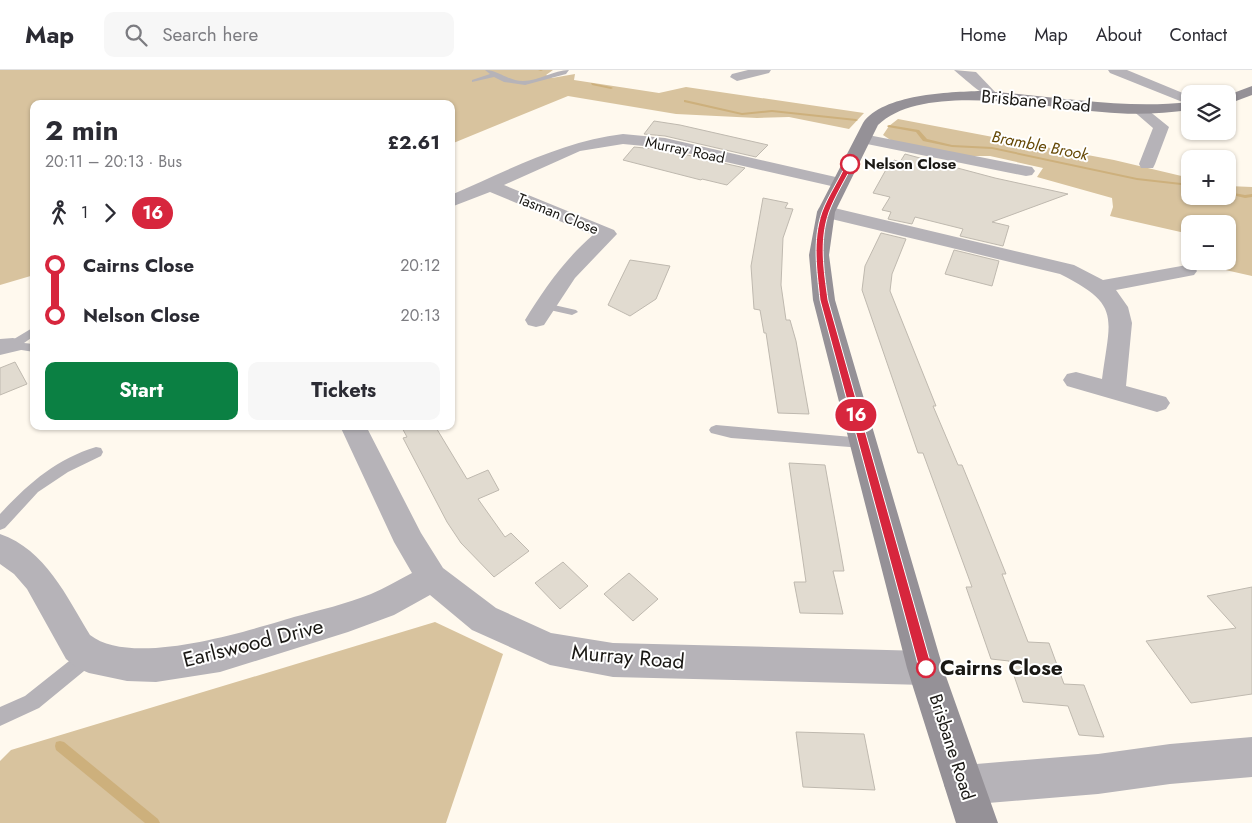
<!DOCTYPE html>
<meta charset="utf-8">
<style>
:root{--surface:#fff;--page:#f7f7f7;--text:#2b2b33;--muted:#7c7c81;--line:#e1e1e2;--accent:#0b8043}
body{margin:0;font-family:Jost,sans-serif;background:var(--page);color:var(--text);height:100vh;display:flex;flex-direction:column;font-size:19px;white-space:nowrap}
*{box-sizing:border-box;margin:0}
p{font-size:16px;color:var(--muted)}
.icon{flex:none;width:28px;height:28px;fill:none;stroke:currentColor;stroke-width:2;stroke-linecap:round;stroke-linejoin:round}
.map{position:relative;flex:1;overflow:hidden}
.side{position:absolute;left:30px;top:30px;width:425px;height:330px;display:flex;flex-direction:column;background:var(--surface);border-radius:10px;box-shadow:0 1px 4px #0004}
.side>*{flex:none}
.badge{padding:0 10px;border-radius:16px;font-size:18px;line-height:32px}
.buttons{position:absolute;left:1181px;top:15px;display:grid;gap:10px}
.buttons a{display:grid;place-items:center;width:55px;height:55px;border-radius:10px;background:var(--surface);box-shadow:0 1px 4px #0004;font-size:25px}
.map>.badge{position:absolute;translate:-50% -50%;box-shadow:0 0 0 2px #fff}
.legs{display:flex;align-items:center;gap:8px;height:55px;padding:0 15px;font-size:16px}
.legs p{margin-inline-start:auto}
.overview{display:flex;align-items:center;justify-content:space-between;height:85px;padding:0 15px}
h1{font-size:28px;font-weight:700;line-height:38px}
.button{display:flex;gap:10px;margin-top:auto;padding:10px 15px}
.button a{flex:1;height:58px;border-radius:10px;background:var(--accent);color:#fff;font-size:20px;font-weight:700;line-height:58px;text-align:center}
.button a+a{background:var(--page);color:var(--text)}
ul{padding:0 15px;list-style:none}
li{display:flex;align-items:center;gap:18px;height:50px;font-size:19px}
li i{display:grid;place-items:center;width:8px;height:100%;margin:0 6px;background:currentColor}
li i::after{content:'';width:12px;height:12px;margin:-6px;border:4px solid;border-radius:50%;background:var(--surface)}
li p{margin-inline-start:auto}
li:first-child i{background:linear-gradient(#0000 50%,currentColor 0)}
li:last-child i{background:linear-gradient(currentColor 50%,#0000 0)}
header{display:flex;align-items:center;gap:30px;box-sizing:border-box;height:70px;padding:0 25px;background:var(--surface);border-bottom:1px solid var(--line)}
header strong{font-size:24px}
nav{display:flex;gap:28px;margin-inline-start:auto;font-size:18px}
.search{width:350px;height:45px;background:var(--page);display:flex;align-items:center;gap:12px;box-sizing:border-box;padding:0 18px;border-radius:10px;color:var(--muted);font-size:19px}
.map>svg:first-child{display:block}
.green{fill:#d8c39e}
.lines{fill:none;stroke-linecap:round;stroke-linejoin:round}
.stream{fill:#cdb07c;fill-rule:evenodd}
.building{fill:#e1dbd0;stroke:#bfb9af}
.lane{fill:#b6b3b8;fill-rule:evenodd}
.street{fill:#b6b3b8;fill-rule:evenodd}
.secondary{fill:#959197;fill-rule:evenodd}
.line-1{fill:#d7263d;stroke:#fff}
.stop-1-dot{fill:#fff;stroke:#d7263d;stroke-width:2.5}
.labels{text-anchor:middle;stroke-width:4;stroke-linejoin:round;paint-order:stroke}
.far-street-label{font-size:15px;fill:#1a1814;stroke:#fff}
.far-stop-label{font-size:15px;font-weight:bold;fill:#1a1814;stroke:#fff;text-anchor:start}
.far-water-label{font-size:16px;font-style:italic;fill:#654805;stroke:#fff}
.street-label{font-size:18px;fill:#1a1814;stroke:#fff}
.near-street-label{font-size:21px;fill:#1a1814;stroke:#fff}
.near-stop-label{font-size:21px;font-weight:bold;fill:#1a1814;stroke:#fff;text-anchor:start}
</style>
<header>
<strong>Map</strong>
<div class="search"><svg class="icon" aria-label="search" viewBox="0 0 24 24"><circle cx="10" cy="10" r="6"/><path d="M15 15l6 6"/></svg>Search here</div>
<nav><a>Home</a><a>Map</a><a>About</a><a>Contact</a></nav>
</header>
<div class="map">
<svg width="1252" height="753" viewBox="0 0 1252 753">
<rect width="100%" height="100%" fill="#fff9ee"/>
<g class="green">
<polygon points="0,0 553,0 546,5 552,8 575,4 574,10 659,23 686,17 864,43 849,59 789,47 757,48 676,44 568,26 451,74 451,34 34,34 34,205 0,215"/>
<polygon points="898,49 1114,90 1190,108 1190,126 1228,126 1228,116 1252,117 1252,206 1190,192 1228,191 1228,154 1190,154 1190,190 1185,163 1110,146 1113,137 1112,128 1037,107 1043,98 990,86 961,86 892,71 883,65 889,56"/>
<polygon points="435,552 503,584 446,753 0,753 0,691 11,680"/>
</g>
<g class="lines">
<g class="stream">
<polygon points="538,0 543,0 541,1"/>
<polygon points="591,13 611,17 613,18 611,19 592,15"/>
<polygon points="685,30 742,43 772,40 856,49 858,50 856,51 772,42 742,45 684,32 684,30"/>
<polygon points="889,55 919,60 927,69 952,75 992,77 1137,108 1190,114 1190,116 1137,110 992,79 952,77 923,71 916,62 888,57 887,56"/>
<polygon points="1228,122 1245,125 1252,124 1252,127 1245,128 1228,124"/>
<polygon points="60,671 64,672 158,749 160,753 145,753 56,680 55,676 56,672"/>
</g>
</g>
<g class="building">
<polygon points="654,51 680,55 768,75 756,87 665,66 644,64"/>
<polygon points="634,77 665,80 745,98 727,115 702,109 701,110 623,90"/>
<polygon points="905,84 995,108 1068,124 992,152 1009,156 1003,176 960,166 963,159 915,147 912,154 888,149 891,142 882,140 890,127 873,123 888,96 894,90 900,92"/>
<polygon points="763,128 788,133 785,138 793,139 783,168 781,215 786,250 790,250 796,271 809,344 778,343 766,263 764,263 760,240 754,239 751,196"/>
<polygon points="881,163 906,169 892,204 890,221 936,336 933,336 958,395 962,395 980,439 1006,504 1002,504 1028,572 1049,573 1064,614 1084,615 1104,667 1079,665 1068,636 1023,632 1009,591 991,589 966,517 972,517 923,383 918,383 862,220 865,196"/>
<polygon points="954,180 999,191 992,216 945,204"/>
<polygon points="630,190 670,196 656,229 630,246 608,235"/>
<polygon points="15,292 27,314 0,325 0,298"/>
<polygon points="401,356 435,356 467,409 488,400 499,420 478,429 505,467 511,463 529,481 494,507 461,473 447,452 403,368 407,367"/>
<polygon points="789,393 825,395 844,501 833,501 843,544 800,543 794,512 806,512"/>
<polygon points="563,492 588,516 560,539 535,513"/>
<polygon points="629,503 658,529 633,551 604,524"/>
<polygon points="1252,517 1252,624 1191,633 1146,571 1236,558 1207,526"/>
<polygon points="796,662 864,664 875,720 803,717"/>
</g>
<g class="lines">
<g class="lane">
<path d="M 485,0 C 498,0 508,11 523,11 C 539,11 554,0 569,0 L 566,4 L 525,15 L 504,12 L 494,7 L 472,12 L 472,10 L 490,4 Z"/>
<polygon points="545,233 576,240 578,242 572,245 541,238 539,236"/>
<polygon points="34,257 34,266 24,273 34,274 34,282 9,278 7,275 9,272"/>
<polygon points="716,355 863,368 870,373 863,378 731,368 711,363 709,360 711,357"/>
<path d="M 96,377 L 101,378 L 103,382 L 101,386 L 68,402 L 38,422 L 5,458 L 0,460 L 0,444 C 28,414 56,389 96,377 Z"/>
<polygon points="89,578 95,580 98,586 95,592 39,638 0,656 0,637 25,626 83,580"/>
</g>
<g class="street">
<polygon points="748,0 771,0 769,3 737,11 730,7 732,4"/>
<path d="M 954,0 L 976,2 L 998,25 L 991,29 C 988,29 957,3 954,0 Z"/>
<polygon points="1108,0 1127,0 1190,26 1190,35 1110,3"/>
<polygon points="1138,35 1143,36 1169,57 1155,94 1153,98 1141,98 1139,94 1153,58 1131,39"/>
<path d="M 623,64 L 665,68 L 840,108 L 846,109 L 849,113 L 846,117 L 840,118 L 665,78 L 623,74 L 580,81 L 504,115 L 614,160 L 617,164 L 575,208 L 544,255 L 536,257 L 528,255 L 525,250 C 544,219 565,189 593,165 L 490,122 L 451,137 L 451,125 C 507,101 562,71 623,64 Z"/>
<polygon points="863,64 1026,96 1032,97 1035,101 1032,105 1026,106 857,72 855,69"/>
<path d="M 826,136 L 1074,195 L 1103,210 L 1187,195 L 1194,197 L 1197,201 L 1194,205 L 1116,220 L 1128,237 L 1132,253 L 1126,316 L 1166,327 L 1170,333 L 1166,339 L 1157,342 L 1067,316 L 1063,310 L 1067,304 L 1076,302 L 1102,309 C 1110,247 1122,235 1060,204 L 819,146 L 817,142 L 819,138 Z"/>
<polygon points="13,268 21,270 25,275 21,280 0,285 0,269"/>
<path d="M 340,356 L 366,356 L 421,463 L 443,498 L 496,538 L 551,563 L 613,573 L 925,581 L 938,586 L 943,598 L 938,610 L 925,615 L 613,607 L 550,595 L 472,560 L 430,525 L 394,545 L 348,562 L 220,602 L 156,612 L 127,611 L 89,603 L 77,598 L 66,589 L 27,519 L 14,504 L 0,494 L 0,464 C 46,480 66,526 90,565 C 132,598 247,561 294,547 C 320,540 346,534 371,524 C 385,518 398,510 412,503 L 394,472 Z"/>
<polygon points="1252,667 1252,707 1170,714 1098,724 964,735 950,729 944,715 950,701 964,695 1098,684 1170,674"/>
</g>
<g class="secondary">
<polygon points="1252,16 1252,25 1228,34 1228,25"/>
<path d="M 981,21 C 1051,25 1119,40 1190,32 L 1190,40 C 1161,44 1131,45 1102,42 C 1045,38 923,11 878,55 L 835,142 L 829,185 L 835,230 L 943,598 L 998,753 L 956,753 L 907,598 L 813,230 L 809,185 L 817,142 L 863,53 C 883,24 949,22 981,21 Z"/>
</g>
</g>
<path class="line-1" d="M 850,92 L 853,94 C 845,110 835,126 829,142 C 819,171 824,201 828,230 L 932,598 L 930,603 L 926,604 L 921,603 L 919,598 L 820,230 C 817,201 812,171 822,142 C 828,126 839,110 846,94 Z"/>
<g class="stop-1-dot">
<circle cx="850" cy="94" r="9"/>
<circle cx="926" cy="598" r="9"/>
</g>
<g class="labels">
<g class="far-street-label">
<text transform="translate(685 80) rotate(12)" y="5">Murray Road</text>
<text transform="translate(558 144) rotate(22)" y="5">Tasman Close</text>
</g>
<g class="far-stop-label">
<text x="864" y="99">Nelson Close</text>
</g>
<g class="far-water-label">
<text transform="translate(1040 75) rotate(11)" y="6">Bramble Brook</text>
</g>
<g class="street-label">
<text transform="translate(1036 31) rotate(5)" y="6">Brisbane Road</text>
<text transform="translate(952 677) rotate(72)" y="6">Brisbane Road</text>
</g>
<g class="near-street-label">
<text transform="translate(253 573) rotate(-14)" y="7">Earlswood Drive</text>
<text transform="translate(628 587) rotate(5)" y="7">Murray Road</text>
</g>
<g class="near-stop-label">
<text x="940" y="605">Cairns Close</text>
</g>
</g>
</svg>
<div class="buttons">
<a><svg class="icon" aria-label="layers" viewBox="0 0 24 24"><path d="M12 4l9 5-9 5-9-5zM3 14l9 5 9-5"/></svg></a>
<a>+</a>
<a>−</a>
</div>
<b class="badge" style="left:856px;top:345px;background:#d7263d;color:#fff">16</b>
<section class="side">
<div class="overview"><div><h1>2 min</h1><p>20:11 – 20:13 · Bus</p></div><b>£2.61</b></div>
<div class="legs"><svg class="icon" aria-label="walk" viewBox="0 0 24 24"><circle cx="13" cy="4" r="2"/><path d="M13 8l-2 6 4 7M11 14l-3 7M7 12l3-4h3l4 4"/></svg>1<svg class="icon" aria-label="forward" viewBox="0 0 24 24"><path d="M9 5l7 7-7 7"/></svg><b class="badge" style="background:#d7263d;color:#fff">16</b></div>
<ul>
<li><i style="color:#d7263d"></i><b>Cairns Close</b><p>20:12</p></li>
<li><i style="color:#d7263d"></i><b>Nelson Close</b><p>20:13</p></li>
</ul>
<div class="button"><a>Start</a><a>Tickets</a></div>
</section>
</div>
